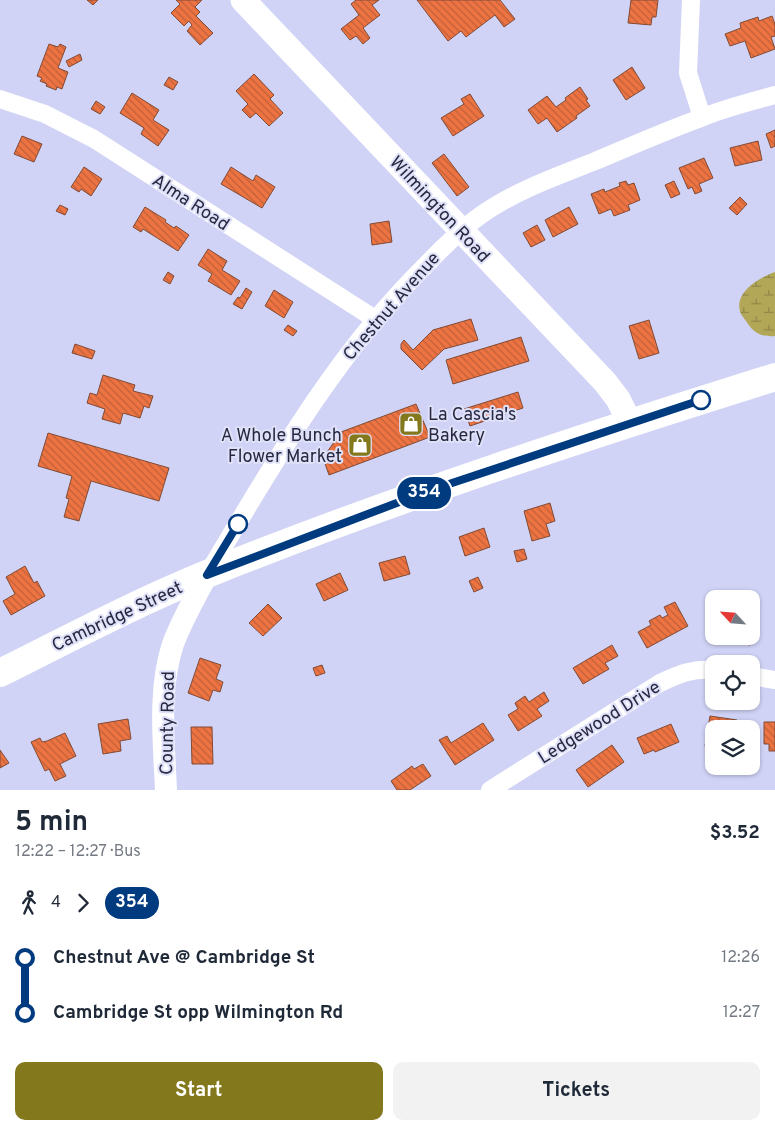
<!DOCTYPE html>
<meta charset="utf-8">
<style>
:root{--surface:#fff;--page:#f2f2f3;--text:#1f2937;--muted:#747a83;--accent:#84781d}
body{margin:0;font-family:Overpass,sans-serif;background:var(--page);color:var(--text);height:100vh;display:flex;flex-direction:column;font-size:19px;white-space:nowrap}
*{box-sizing:border-box;margin:0}
p{font-size:16px;color:var(--muted)}
.icon{flex:none;width:28px;height:28px;fill:none;stroke:currentColor;stroke-width:2;stroke-linecap:round;stroke-linejoin:round}
.map{position:relative;height:790px;overflow:hidden}
.drawer{display:flex;flex-direction:column;background:var(--surface);flex:1}
.drawer>*{flex:none}
.badge{padding:0 10px;border-radius:16px;font-size:18px;line-height:32px}
.needle{width:32px;rotate:296deg}
.tools{position:absolute;left:705px;top:590px;display:grid;gap:10px}
.tools a{display:grid;place-items:center;width:55px;height:55px;border-radius:10px;background:var(--surface);box-shadow:0 1px 4px #0004;font-size:25px}
.map>.badge{position:absolute;translate:-50% -50%;box-shadow:0 0 0 2px #fff}
.legs{display:flex;align-items:center;gap:8px;height:55px;padding:0 15px;font-size:16px}
.legs p{margin-inline-start:auto}
.overview{display:flex;align-items:center;justify-content:space-between;height:85px;padding:0 15px}
h1{font-size:28px;font-weight:700;line-height:38px}
.primary-button{display:flex;gap:10px;margin-top:auto;padding:10px 15px}
.primary-button a{flex:1;height:58px;border-radius:10px;background:var(--accent);color:#fff;font-size:20px;font-weight:700;line-height:58px;text-align:center}
.primary-button a+a{background:var(--page);color:var(--text)}
ul{padding:0 15px;list-style:none}
li{display:flex;align-items:center;gap:18px;height:55px;font-size:19px}
li i{display:grid;place-items:center;width:8px;height:100%;margin:0 6px;background:currentColor}
li i::after{content:'';width:12px;height:12px;margin:-6px;border:4px solid;border-radius:50%;background:var(--surface)}
li p{margin-inline-start:auto}
li:first-child i{background:linear-gradient(#0000 50%,currentColor 0)}
li:last-child i{background:linear-gradient(currentColor 50%,#0000 0)}
.map>svg:first-child{display:block}
.wetland{fill:url(#wetland-marsh)}
.building{fill:url(#building-back-hatch);stroke:#814b36}
.lines{fill:none;stroke-linecap:round;stroke-linejoin:round}
.minor{stroke:#fff;stroke-width:18}
.tertiary{stroke:#fff;stroke-width:22}
.secondary{stroke:#fff;stroke-width:25}
.primary{stroke:#fff;stroke-width:28}
.line-1-casing{stroke:#fff;stroke-width:11}
.line-1{stroke:#003b80;stroke-width:8}
.stop-1-dot{fill:#fff;stroke:#003b80;stroke-width:2.5}
.labels{text-anchor:middle;stroke-width:4;stroke-linejoin:round;paint-order:stroke}
.street-label{font-size:18px;fill:#27283f;stroke:#dfe1f9}
.poi-label{font-size:18px;fill:#27283f;stroke:#dfe1f9;text-anchor:start}
</style>
<div class="map">
<svg width="775" height="790" viewBox="0 0 775 790">
<defs>
<pattern id="wetland-marsh" width="20" height="14" patternUnits="userSpaceOnUse" patternTransform="scale(1.25)"><rect width="20" height="14" fill="#b2a756"/><path d="M1 5h8M5 5V1M11 12h8M15 12V8" fill="none" stroke="#918849"/></pattern>
<pattern id="building-back-hatch" width="6" height="6" patternUnits="userSpaceOnUse" patternTransform="scale(1.25)"><rect width="6" height="6" fill="#ed7442"/><path d="M-1 5l2 2M0 0l6 6M5-1l2 2" fill="none" stroke="#c05f39"/></pattern>
</defs>
<rect width="100%" height="100%" fill="#d0d3f6"/>
<path class="wetland" d="M 775,272 L 775,336 C 763,337 755,334 748,324 C 746,321 743,317 741,314 C 732,293 760,277 775,272 Z"/>
<g class="building">
<polygon points="87,0 98,0 93,5"/>
<polygon points="176,0 202,0 195,7 200,12 196,16 213,33 200,45 187,31 192,25 189,21 184,26 171,13 180,4"/>
<polygon points="356,0 379,0 372,5 380,15 363,28 370,38 363,44 356,36 350,40 341,29 359,15 351,4"/>
<polygon points="417,0 500,0 515,19 504,27 495,15 466,37 461,31 448,41"/>
<polygon points="631,0 658,0 656,17 652,17 651,25 628,23"/>
<polygon points="772,16 775,24 775,36 771,37 775,49 751,58 745,41 730,46 725,34 741,28 740,23 758,17 759,21"/>
<polygon points="49,44 58,47 60,44 66,47 58,68 68,72 62,89 57,87 56,90 46,86 47,84 40,81 42,78 37,76"/>
<polygon points="80,54 82,60 69,67 66,61"/>
<polygon points="632,67 645,88 626,100 613,80"/>
<polygon points="254,74 274,95 270,99 283,113 269,126 256,113 250,118 242,110 248,104 236,91"/>
<polygon points="169,77 178,82 173,90 164,85"/>
<polygon points="580,87 588,99 586,100 590,106 576,116 577,118 557,132 547,118 538,124 528,110 547,96 556,107 566,100 565,98"/>
<polygon points="132,93 159,110 153,120 169,130 158,146 141,134 144,128 120,113"/>
<polygon points="470,94 484,116 453,136 441,118 464,104 461,99"/>
<polygon points="96,101 105,107 100,114 91,109"/>
<polygon points="775,130 775,146 771,148 766,134"/>
<polygon points="22,136 42,144 34,162 14,154"/>
<polygon points="758,141 762,160 735,166 730,148"/>
<polygon points="444,154 469,187 457,196 432,163"/>
<polygon points="704,158 713,178 699,184 702,191 695,194 692,187 688,189 679,168"/>
<polygon points="84,167 102,179 91,196 81,189 79,192 71,187"/>
<polygon points="231,167 253,181 256,175 275,187 262,208 221,184"/>
<polygon points="626,181 628,185 634,183 640,200 628,205 630,210 614,216 611,209 599,214 591,194 604,189 605,192 620,186 619,183"/>
<polygon points="674,181 680,194 671,198 665,185"/>
<polygon points="740,197 747,204 737,215 729,208"/>
<polygon points="60,205 68,209 65,215 56,211"/>
<polygon points="145,207 166,220 165,222 174,228 176,226 189,235 178,251 143,229 141,232 133,227"/>
<polygon points="569,207 578,224 553,237 545,220"/>
<polygon points="389,221 392,242 372,245 370,224"/>
<polygon points="537,225 545,240 531,247 523,233"/>
<polygon points="208,249 227,261 222,270 240,281 231,295 208,281 212,274 198,265"/>
<polygon points="168,272 174,276 170,284 163,280"/>
<polygon points="246,288 252,292 242,309 233,304 238,297 240,298"/>
<polygon points="274,290 293,302 284,318 265,306"/>
<polygon points="471,319 478,340 444,349 422,370 401,349 401,344 404,340 413,350 433,330"/>
<polygon points="649,320 659,353 639,359 629,326"/>
<polygon points="288,325 297,331 293,336 284,330"/>
<polygon points="521,337 529,361 453,384 446,360"/>
<polygon points="75,344 95,351 92,359 72,353"/>
<polygon points="103,375 135,385 133,391 153,396 149,408 144,406 140,418 123,413 120,424 102,419 105,409 87,403 90,393 97,395"/>
<polygon points="518,392 523,408 470,426 464,409"/>
<polygon points="416,404 430,437 329,475 323,458 341,432"/>
<polygon points="48,433 169,468 159,501 91,481 79,521 64,517 69,499 66,498 72,476 38,466"/>
<polygon points="550,503 555,521 546,524 550,536 532,541 524,511"/>
<polygon points="484,528 490,547 465,556 459,537"/>
<polygon points="524,549 527,559 517,562 514,551"/>
<polygon points="405,556 410,574 384,581 379,563"/>
<polygon points="25,566 34,583 37,581 45,596 11,615 3,601 15,594 6,577"/>
<polygon points="340,573 348,590 324,601 316,584"/>
<polygon points="478,577 483,588 474,592 469,581"/>
<polygon points="675,602 688,626 647,648 638,632 651,625 649,621 660,615 662,618 668,615 664,607"/>
<polygon points="268,604 282,618 263,636 249,623"/>
<polygon points="751,615 755,616 750,645 740,643 741,640 721,636 751,636"/>
<polygon points="612,645 618,656 605,663 609,669 583,684 573,668"/>
<polygon points="200,658 221,665 216,679 223,682 220,692 213,690 209,701 188,693"/>
<polygon points="322,665 325,673 316,676 313,668"/>
<polygon points="544,692 549,701 537,709 542,716 518,731 508,715 518,709 515,703 525,696 529,702"/>
<polygon points="710,716 737,720 735,729 714,729 714,747 705,746"/>
<polygon points="128,719 131,739 120,741 121,751 103,754 98,724"/>
<polygon points="764,722 775,722 775,751 769,751 769,744 764,744"/>
<polygon points="483,723 494,740 455,765 439,740 447,736 451,743"/>
<polygon points="671,724 679,742 655,752 654,750 644,754 637,738"/>
<polygon points="191,727 212,727 213,764 192,764"/>
<polygon points="65,733 76,756 60,764 66,776 55,781 49,769 45,771 31,742 40,738 42,742 47,741"/>
<polygon points="612,745 624,762 588,787 576,770"/>
<polygon points="0,750 9,763 0,768"/>
<polygon points="423,764 431,776 410,790 397,790 391,781 412,766 414,769"/>
</g>
<g class="lines">
<g class="minor">
<polyline points="691,0 688,73 702,117"/>
<polyline points="0,99 45,114 94,139 375,319"/>
<path d="M 208,573 C 272,466 335,355 424,267 C 442,248 460,230 481,215 C 515,191 555,177 593,162 C 629,147 665,131 701,118 C 725,108 750,102 775,95"/>
<polyline points="751,676 775,680"/>
<path d="M 490,790 L 660,683 C 679,674 693,668 714,670"/>
</g>
<path class="tertiary" d="M 166,790 C 164,744 158,688 173,644 C 182,620 195,597 207,575"/>
<polyline class="secondary" points="243,0 605,382 618,399 630,423"/>
<path class="primary" d="M 0,673 C 68,639 136,603 207,574 C 393,499 584,437 775,377"/>
</g>
<g class="lines">
<g class="line-1-casing">
<polyline id="line-1" points="238,524 207,575 431,490 701,400"/>
</g>
<use href="#line-1" class="line-1"/>
</g>
<defs>
<g id="shop-square" transform="scale(1.25)"><rect x="-9" y="-9" width="18" height="18" rx="4" fill="#84781d" stroke="#dfe1f9"/><path d="M-5-2.5h2.3a2.7 3.5 0 0 1 5.4 0H5L5.5 6h-11ZM-1.5-2.5h3a1.5 2.3 0 0 0-3 0Z" fill="#fff"/></g>
</defs>
<g fill-rule="evenodd">
<use href="#shop-square" x="411" y="424"/>
<use href="#shop-square" x="360" y="445"/>
</g>
<g class="stop-1-dot">
<circle cx="701" cy="400" r="9"/>
<circle cx="238" cy="524" r="9"/>
</g>
<g class="labels">
<g class="street-label">
<text transform="translate(191 202) rotate(33)" y="6">Alma Road</text>
<text transform="translate(440 209) rotate(47)" y="6">Wilmington Road</text>
<text transform="translate(391 306) rotate(-49)" y="6">Chestnut Avenue</text>
<text transform="translate(117 616) rotate(-25)" y="6">Cambridge Street</text>
<text transform="translate(599 722) rotate(-32)" y="6">Ledgewood Drive</text>
<text transform="translate(167 723) rotate(-89)" y="6">County Road</text>
</g>
<g class="poi-label">
<text x="428" y="420">La Cascia's<tspan x="428" dy="21">Bakery</tspan></text>
<text x="342" y="441" text-anchor="end">A Whole Bunch<tspan x="342" dy="21">Flower Market</tspan></text>
</g>
</g>
</svg>
<div class="tools">
<a><svg class="needle" viewBox="-14 -14 28 28"><path d="M0-13l5 13h-10z" fill="#e53935"/><path d="M0 13l5-13h-10z" fill="#747a83"/></svg></a>
<a><svg class="icon" aria-label="locate" viewBox="0 0 24 24"><circle cx="12" cy="12" r="6"/><path d="M12 2v4M12 18v4M2 12h4M18 12h4"/></svg></a>
<a><svg class="icon" aria-label="layers" viewBox="0 0 24 24"><path d="M12 4l9 5-9 5-9-5zM3 14l9 5 9-5"/></svg></a>
</div>
<b class="badge" style="left:424px;top:493px;background:#003b80;color:#fff">354</b>
</div>
<section class="drawer">
<div class="overview"><div><h1>5 min</h1><p>12:22 – 12:27 · Bus</p></div><b>$3.52</b></div>
<div class="legs"><svg class="icon" aria-label="walk" viewBox="0 0 24 24"><circle cx="13" cy="4" r="2"/><path d="M13 8l-2 6 4 7M11 14l-3 7M7 12l3-4h3l4 4"/></svg>4<svg class="icon" aria-label="forward" viewBox="0 0 24 24"><path d="M9 5l7 7-7 7"/></svg><b class="badge" style="background:#003b80;color:#fff">354</b></div>
<ul>
<li><i style="color:#003b80"></i><b>Chestnut Ave @ Cambridge St</b><p>12:26</p></li>
<li><i style="color:#003b80"></i><b>Cambridge St opp Wilmington Rd</b><p>12:27</p></li>
</ul>
<div class="primary-button"><a>Start</a><a>Tickets</a></div>
</section>
